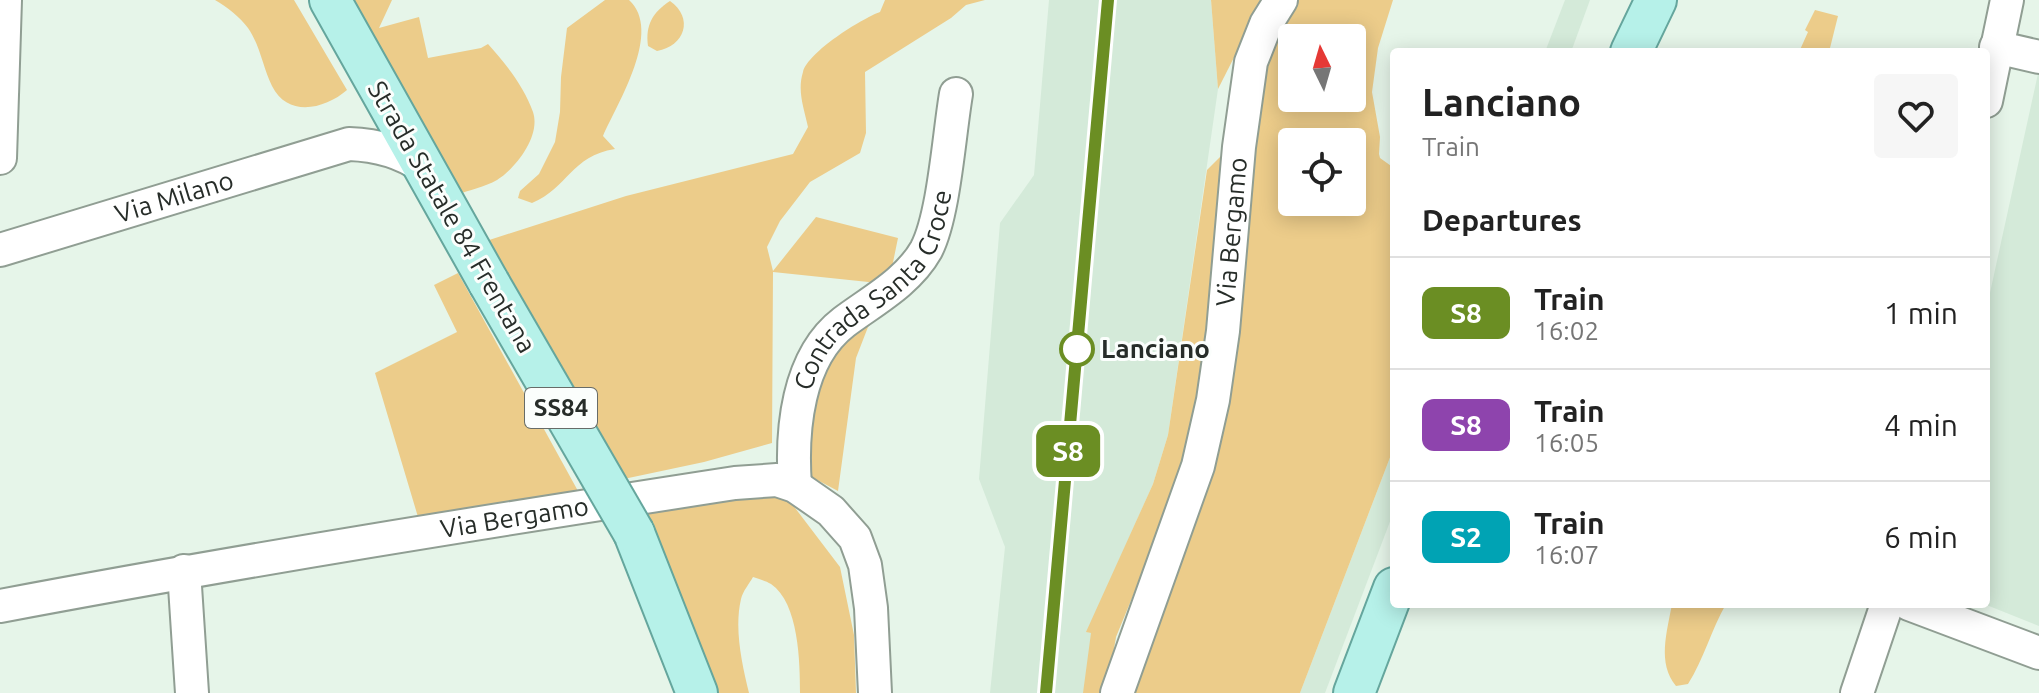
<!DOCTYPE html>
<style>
:root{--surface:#fff;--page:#f6f6f6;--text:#222;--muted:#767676;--line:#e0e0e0}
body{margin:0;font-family:Ubuntu,sans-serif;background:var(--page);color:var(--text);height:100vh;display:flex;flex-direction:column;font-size:30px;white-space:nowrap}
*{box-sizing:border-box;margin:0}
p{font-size:26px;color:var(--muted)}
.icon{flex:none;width:44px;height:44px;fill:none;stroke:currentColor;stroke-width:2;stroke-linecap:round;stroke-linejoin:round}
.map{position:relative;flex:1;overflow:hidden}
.side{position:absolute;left:1390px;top:48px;width:600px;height:560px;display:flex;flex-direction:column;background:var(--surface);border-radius:8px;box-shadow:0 4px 20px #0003}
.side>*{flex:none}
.badge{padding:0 16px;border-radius:12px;font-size:28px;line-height:52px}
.needle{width:52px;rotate:355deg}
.fabs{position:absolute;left:1278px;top:24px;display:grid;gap:16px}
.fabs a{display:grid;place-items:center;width:88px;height:88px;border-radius:8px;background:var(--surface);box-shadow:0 4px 20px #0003;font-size:40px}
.map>.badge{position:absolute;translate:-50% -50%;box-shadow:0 0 0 4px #fff}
h2{padding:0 32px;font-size:30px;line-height:72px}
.round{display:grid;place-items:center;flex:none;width:84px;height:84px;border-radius:8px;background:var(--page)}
.overview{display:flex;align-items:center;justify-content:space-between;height:136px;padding:0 32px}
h1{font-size:38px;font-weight:600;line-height:60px}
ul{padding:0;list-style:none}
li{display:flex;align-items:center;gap:24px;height:112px;padding:0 32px;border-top:2px solid var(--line)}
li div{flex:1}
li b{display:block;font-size:30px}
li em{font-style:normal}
li .badge{min-width:88px;font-weight:700;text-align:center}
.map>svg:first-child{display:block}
.built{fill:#d4ead9}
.green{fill:#eccc8a;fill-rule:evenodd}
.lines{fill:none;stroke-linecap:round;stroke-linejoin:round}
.minor-casing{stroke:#909e93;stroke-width:36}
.major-casing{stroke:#65a69d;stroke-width:44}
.minor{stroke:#fff;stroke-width:32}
.major{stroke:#b6f1e9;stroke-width:40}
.rail-casing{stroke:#838d85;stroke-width:9}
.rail{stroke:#fbfefc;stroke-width:6;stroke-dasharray:18;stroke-linecap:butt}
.major-bridge-casing{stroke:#65a69d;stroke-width:44;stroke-linecap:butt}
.major-bridge{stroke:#b6f1e9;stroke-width:40}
.line-casing{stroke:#fff;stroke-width:18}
.line{stroke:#6b8e23;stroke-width:12}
.stop-dot{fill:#fff;stroke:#6b8e23;stroke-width:4}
.labels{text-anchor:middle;stroke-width:6;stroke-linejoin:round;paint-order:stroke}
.shield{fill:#fbfefc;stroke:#676c68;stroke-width:2}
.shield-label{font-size:24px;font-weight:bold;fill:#272d29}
.street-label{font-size:26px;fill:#272d29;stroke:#fbfefc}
.stop-label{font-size:26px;font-weight:bold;fill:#272d29;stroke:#fbfefc;text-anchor:start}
</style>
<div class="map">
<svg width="2039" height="693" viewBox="0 0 2039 693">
<rect width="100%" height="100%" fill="#e6f5e9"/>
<g class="built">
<polygon points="1049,0 1211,0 1218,89 1168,435 1153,484 1087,632 1116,637 1106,693 990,693 1005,547 979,479 1000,223 1034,175"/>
<polygon points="1565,0 1590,0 1571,52 1545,52"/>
<polygon points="2039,69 2039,626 1984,604 1986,311"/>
<polygon points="1394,447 1394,511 1325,693 1300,693"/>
</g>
<g class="green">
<path d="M 215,0 L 294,0 L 347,90 C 325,109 288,118 272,86 C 263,68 260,45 248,28 C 240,17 227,7 215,0 Z"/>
<path d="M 352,0 L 392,0 L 379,28 L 419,17 L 428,58 L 481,48 L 488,44 C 505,63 524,86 533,112 C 541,136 516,168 497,180 C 485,187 469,190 456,195 Z"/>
<path d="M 605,0 L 629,0 C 663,31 618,102 603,136 L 615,149 C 571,156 568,188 532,203 L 518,198 L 520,191 L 539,174 L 555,142 L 560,112 L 561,77 L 567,28 Z"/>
<path d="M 885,0 L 985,0 L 966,5 L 951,18 L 865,72 L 866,133 L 860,153 L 810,182 L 780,221 L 767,247 L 773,271 L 816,217 L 898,238 L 890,277 L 878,283 L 773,272 L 772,443 L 704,462 L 619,480 L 483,242 L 626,196 L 793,154 L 808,127 C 804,108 797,91 803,72 C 808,52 861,19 880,12 Z"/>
<polygon points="1211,0 1260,0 1250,26 1218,89"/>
<path d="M 1287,0 L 1393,0 L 1378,48 L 1372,92 L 1380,137 L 1379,154 L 1380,158 L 1394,168 L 1394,447 L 1300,693 L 1128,693 L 1201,498 L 1260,50 ZM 1292,38 L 1352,38 L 1352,98 L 1292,98 ZM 1292,142 L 1352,142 L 1352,202 L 1292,202 Z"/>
<path d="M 670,1 C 694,18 685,46 657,51 L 648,46 C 645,25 653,12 670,1 Z"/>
<polygon points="1815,10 1838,16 1829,52 1799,52 1808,32 1805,30"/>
<polygon points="1223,154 1215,275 1201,386 1190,443 1155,542 1116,637 1106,693 1083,693 1091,633 1086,632 1153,484 1168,435 1207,170"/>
<polygon points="458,273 578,491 418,517 375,373 457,332 434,285"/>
<polygon points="895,299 868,327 856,358 838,491 804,473 806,413 842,334"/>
<path d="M 705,491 L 786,496 L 840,567 L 854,635 L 856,693 L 800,693 C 800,663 799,603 771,584 C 766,581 759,579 753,577 C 749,584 743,591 741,599 C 734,629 742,664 749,693 L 712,693 L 633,502 Z"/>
<path d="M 1672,604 L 1726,604 C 1711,630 1704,659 1688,684 L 1676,686 C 1657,663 1667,632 1672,604 Z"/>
</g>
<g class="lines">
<g class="minor-casing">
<g id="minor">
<polyline points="1996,47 2039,57"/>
<polyline points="1986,101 2007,0"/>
<polyline points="0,158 5,0"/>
<path id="s1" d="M 0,250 L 349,144 C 376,145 401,151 423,167"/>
<path id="s2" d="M 795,486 C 791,431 797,358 844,322 C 872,301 908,282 926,250 C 944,216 949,135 956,94"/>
<polyline points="184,571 192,693"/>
<polyline points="1909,604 2039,653"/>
<path id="s3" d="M 0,606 C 244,560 489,521 735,483 L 777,480 L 795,486 L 831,511 L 855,538 L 865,565 L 871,608 L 875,693"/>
<path id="s4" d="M 1117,693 L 1198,466 L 1213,400 L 1223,331 L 1239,147 L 1251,62 L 1266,24 L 1281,0"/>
<polyline points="1857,693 1887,604"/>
</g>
</g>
<g class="major-casing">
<g id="major">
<polyline points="330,0 489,283"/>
<polyline points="1631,52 1656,0"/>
<polyline points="634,533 697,693"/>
<polyline points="1354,693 1394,588"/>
</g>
</g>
<use href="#minor" class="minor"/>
<use href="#major" class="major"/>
<g class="rail-casing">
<polyline id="rail" points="1052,632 1108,0"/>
</g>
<use href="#rail" class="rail"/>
<g class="major-bridge-casing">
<polyline id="major-bridge" points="489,283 634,533"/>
</g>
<use href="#major-bridge" class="major-bridge"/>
</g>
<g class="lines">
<g class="line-casing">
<polyline id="line" points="1046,693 1108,0"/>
</g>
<use href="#line" class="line"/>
</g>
<circle class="stop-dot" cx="1077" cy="349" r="16"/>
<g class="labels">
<rect class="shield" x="525" y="388" width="72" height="40" rx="6"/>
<g class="shield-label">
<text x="561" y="416">SS84</text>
</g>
<g class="street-label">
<text dy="9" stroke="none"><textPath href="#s1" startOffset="182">Via Milano</textPath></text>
<text transform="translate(452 217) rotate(60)" y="9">Strada Statale 84 Frentana</text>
<text dy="9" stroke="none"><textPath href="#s4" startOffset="478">Via Bergamo</textPath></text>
<text dy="9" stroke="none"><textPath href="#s2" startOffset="224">Contrada Santa Croce</textPath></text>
<text dy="9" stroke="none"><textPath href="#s3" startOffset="522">Via Bergamo</textPath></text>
</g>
<g class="stop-label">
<text x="1101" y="358">Lanciano</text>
</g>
</g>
</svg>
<div class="fabs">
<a><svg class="needle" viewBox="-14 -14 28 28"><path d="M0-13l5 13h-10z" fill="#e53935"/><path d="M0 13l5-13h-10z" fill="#767676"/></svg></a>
<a><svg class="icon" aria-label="locate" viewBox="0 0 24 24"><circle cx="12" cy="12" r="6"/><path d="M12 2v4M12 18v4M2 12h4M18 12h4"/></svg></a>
</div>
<b class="badge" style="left:1068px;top:451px;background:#6b8e23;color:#fff">S8</b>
<section class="side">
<div class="overview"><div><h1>Lanciano</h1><p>Train</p></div><a class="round"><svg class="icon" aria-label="heart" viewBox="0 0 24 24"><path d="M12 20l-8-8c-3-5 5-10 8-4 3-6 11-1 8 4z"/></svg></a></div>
<h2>Departures</h2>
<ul>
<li><span class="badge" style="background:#6b8e23;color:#fff">S8</span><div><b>Train</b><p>16:02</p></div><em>1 min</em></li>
<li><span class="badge" style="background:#8e44ad;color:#fff">S8</span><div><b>Train</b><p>16:05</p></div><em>4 min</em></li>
<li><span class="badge" style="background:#00a3b4;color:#fff">S2</span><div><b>Train</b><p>16:07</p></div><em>6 min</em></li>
</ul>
</section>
</div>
